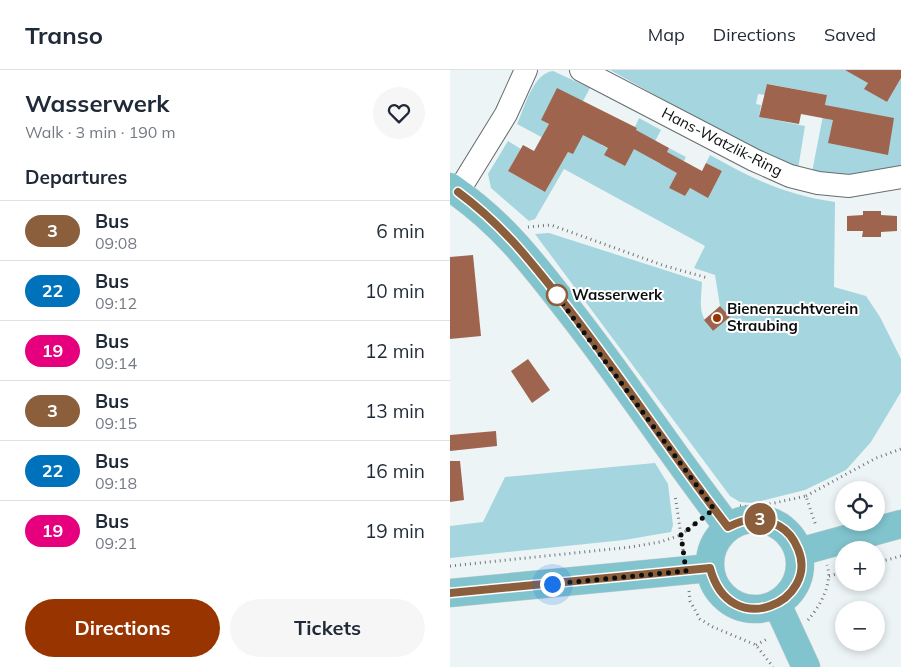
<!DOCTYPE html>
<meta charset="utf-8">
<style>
:root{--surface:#fff;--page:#f6f6f7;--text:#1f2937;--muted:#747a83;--line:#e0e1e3;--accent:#983400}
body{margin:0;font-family:Mulish,sans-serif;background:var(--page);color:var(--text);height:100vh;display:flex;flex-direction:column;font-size:19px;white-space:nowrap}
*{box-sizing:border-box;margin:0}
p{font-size:16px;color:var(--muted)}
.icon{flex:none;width:28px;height:28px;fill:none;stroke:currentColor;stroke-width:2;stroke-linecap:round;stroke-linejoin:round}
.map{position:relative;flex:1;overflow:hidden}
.side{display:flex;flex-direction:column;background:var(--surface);width:450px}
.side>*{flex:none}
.badge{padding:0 10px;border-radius:16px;font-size:18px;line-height:32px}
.fabs{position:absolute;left:385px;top:411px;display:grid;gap:10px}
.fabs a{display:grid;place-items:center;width:50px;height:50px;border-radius:50%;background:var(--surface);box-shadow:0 2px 8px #0003;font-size:25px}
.you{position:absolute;width:25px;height:25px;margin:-12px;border:4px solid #fff;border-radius:50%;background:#1a73e8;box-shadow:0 0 0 8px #1a73e833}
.map>.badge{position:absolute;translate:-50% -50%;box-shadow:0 0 0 2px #fff}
h2{padding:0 25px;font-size:19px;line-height:45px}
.round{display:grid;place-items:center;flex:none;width:52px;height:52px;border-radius:26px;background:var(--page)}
.summary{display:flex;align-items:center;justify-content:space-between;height:85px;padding:0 25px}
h1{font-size:24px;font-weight:700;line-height:38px}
.action{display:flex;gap:10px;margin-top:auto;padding:10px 25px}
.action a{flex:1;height:58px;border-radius:30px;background:var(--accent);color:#fff;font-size:20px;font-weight:700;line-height:58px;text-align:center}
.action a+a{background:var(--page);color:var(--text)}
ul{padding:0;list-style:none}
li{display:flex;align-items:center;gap:15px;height:60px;padding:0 25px;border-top:1px solid var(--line)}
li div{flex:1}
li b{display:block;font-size:19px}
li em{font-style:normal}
li .badge{min-width:55px;font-weight:700;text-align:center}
header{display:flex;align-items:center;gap:30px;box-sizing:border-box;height:70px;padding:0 25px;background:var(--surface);border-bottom:1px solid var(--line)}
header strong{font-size:24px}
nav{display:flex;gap:28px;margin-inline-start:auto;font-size:18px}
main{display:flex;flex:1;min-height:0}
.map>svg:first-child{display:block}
.green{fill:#a5d5de}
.building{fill:#9f644e}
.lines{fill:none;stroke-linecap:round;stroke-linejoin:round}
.minor-casing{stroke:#676d6e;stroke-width:24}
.major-casing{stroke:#cecfcf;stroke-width:29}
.path{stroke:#717677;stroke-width:3;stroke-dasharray:1 4;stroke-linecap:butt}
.minor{stroke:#fff;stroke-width:22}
.major{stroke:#81c4ce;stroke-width:28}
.line-casing{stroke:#fff;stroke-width:11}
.line{stroke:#8b5e3c;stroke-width:8}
.walk{stroke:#0c0f0f;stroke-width:5;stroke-dasharray:0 9}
.stop-dot{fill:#fff;stroke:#8b5e3c;stroke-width:2.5}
.poi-dot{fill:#983400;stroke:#fff;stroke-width:2}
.labels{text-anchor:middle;stroke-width:4;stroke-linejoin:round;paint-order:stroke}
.street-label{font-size:15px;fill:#0c0f0f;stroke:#fff}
.stop-label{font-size:15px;font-weight:bold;fill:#0c0f0f;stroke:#fff;text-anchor:start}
.poi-label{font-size:15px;font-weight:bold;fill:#0c0f0f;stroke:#fff;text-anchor:start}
</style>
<header>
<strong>Transo</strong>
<nav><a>Map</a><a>Directions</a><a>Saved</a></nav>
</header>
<main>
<section class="side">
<div class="summary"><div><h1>Wasserwerk</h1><p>Walk · 3 min · 190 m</p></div><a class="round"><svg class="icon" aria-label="heart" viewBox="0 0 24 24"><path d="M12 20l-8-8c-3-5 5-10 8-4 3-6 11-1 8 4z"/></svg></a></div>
<h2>Departures</h2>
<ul>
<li><span class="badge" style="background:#8b5e3c;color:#fff">3</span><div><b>Bus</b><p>09:08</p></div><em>6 min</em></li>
<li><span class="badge" style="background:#0072bc;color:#fff">22</span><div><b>Bus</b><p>09:12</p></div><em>10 min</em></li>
<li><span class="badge" style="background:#e6007e;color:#fff">19</span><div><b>Bus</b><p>09:14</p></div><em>12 min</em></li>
<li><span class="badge" style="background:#8b5e3c;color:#fff">3</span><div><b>Bus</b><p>09:15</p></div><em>13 min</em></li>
<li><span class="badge" style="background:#0072bc;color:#fff">22</span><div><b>Bus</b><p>09:18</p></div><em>16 min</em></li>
<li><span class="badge" style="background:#e6007e;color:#fff">19</span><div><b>Bus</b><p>09:21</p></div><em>19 min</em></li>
</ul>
<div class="action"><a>Directions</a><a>Tickets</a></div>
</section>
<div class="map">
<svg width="451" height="597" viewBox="0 0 451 597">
<rect width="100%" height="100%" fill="#edf4f5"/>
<g class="green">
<polygon points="160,0 395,0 419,11 415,19 437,32 451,8 451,101 414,107 362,102 377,25 318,14 315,25 308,24 306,34 311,35 309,47 355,56 348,99 315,86"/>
<path d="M 103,1 L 140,18 L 133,31 L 91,50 L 119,64 L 123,55 L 153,70 L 151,75 L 158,78 L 155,85 L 175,96 L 173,86 L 187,58 L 185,57 L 189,48 L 211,60 L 197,86 L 210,94 L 219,78 L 236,87 L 219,118 L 235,126 L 240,118 L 258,127 L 272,101 L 256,93 L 260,85 C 303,109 335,125 385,132 L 384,217 L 416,226 L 430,247 L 451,289 L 451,322 L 421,372 L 396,400 L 355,420 L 303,433 L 290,432 L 280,426 L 85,164 L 99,163 L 252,212 C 251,234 247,244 263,261 L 280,247 L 270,236 L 265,205 L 244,198 L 255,176 L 114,99 L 85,149 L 79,151 L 41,118 L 38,104 L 58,71 L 71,79 L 58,101 L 95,122 L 118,82 L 123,84 L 67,54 C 75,37 83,3 103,1 Z"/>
<polygon points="205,393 218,414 223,455 221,462 174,470 0,488 0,456 33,452 55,407"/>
</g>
<g class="building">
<polygon points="395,0 451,0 451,8 437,32 414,19 418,13"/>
<polygon points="317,14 377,25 375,35 444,48 438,85 378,73 383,50 351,44 349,54 309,47"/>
<polygon points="107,18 187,58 186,60 219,78 217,82 252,101 256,93 272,101 258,128 240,118 235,126 219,118 227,103 184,79 175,96 154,85 158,78 133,65 123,84 118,82 95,122 58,101 73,75 84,81 99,54 91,50"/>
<polygon points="413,141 431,141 431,145 447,146 447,161 431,162 431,167 412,167 413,161 397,161 397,146 413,145"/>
<polygon points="23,185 31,266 0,269 0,187"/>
<polygon points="270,236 280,247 263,261 254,250"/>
<polygon points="78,289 100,320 82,333 61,301"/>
<polygon points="46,361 47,376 0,381 0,365"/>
<polygon points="0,391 10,391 14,430 0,432"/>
</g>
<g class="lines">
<g class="minor-casing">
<g id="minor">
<polyline points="131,0 304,90 340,106 368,113 399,116 451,107"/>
<polyline points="8,122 56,44 76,0"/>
</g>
</g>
<g class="major-casing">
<g id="major">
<path d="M 0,117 C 52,153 80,190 118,239 C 174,310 223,386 278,457"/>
<circle cx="305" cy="494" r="45"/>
<polyline points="349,482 451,454"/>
<polyline points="0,523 260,498"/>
<polyline points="327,534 356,597"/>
</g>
</g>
<g class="path">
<polyline points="78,157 101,155 215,196 258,208"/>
<polyline points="356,426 426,388 451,379"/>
<polyline points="290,436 306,437 356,426 366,456"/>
<polyline points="233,480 231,465 247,452"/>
<polyline points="426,493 451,486"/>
<polyline points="0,496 181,477 210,472 231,465 225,425"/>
<polyline points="379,506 394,502"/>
<polyline points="239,521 240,531 250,549 263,557 306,575 323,597"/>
<path d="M 358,550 C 370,536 383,514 377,495"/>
<polyline points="306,575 319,568"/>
</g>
<use href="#minor" class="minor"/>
<use href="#major" class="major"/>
</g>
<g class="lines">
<g class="line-casing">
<path id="line" d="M 0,523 L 260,498 C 280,573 370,531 348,479 C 344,469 338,461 329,456 C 311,446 296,448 278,457 C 222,385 173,309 117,237 C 81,192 55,157 8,122"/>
</g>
<use href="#line" class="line"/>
<polyline class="walk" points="102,514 236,501 231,465 264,439 102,219 107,225"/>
</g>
<circle class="stop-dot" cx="107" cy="225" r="10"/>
<circle class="poi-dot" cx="267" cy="248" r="5"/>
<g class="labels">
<g class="street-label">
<text transform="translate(272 72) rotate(27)" y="5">Hans-Watzlik-Ring</text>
</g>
<g class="stop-label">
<text x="122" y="230">Wasserwerk</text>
</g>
<g class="poi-label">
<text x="277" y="244">Bienenzuchtverein<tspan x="277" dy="17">Straubing</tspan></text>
</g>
</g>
</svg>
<div class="fabs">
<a><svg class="icon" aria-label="locate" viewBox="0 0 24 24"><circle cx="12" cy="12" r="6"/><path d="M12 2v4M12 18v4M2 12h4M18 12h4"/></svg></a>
<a>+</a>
<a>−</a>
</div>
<div class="you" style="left:102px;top:514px"></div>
<b class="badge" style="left:310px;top:449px;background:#8b5e3c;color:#fff">3</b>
</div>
</main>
